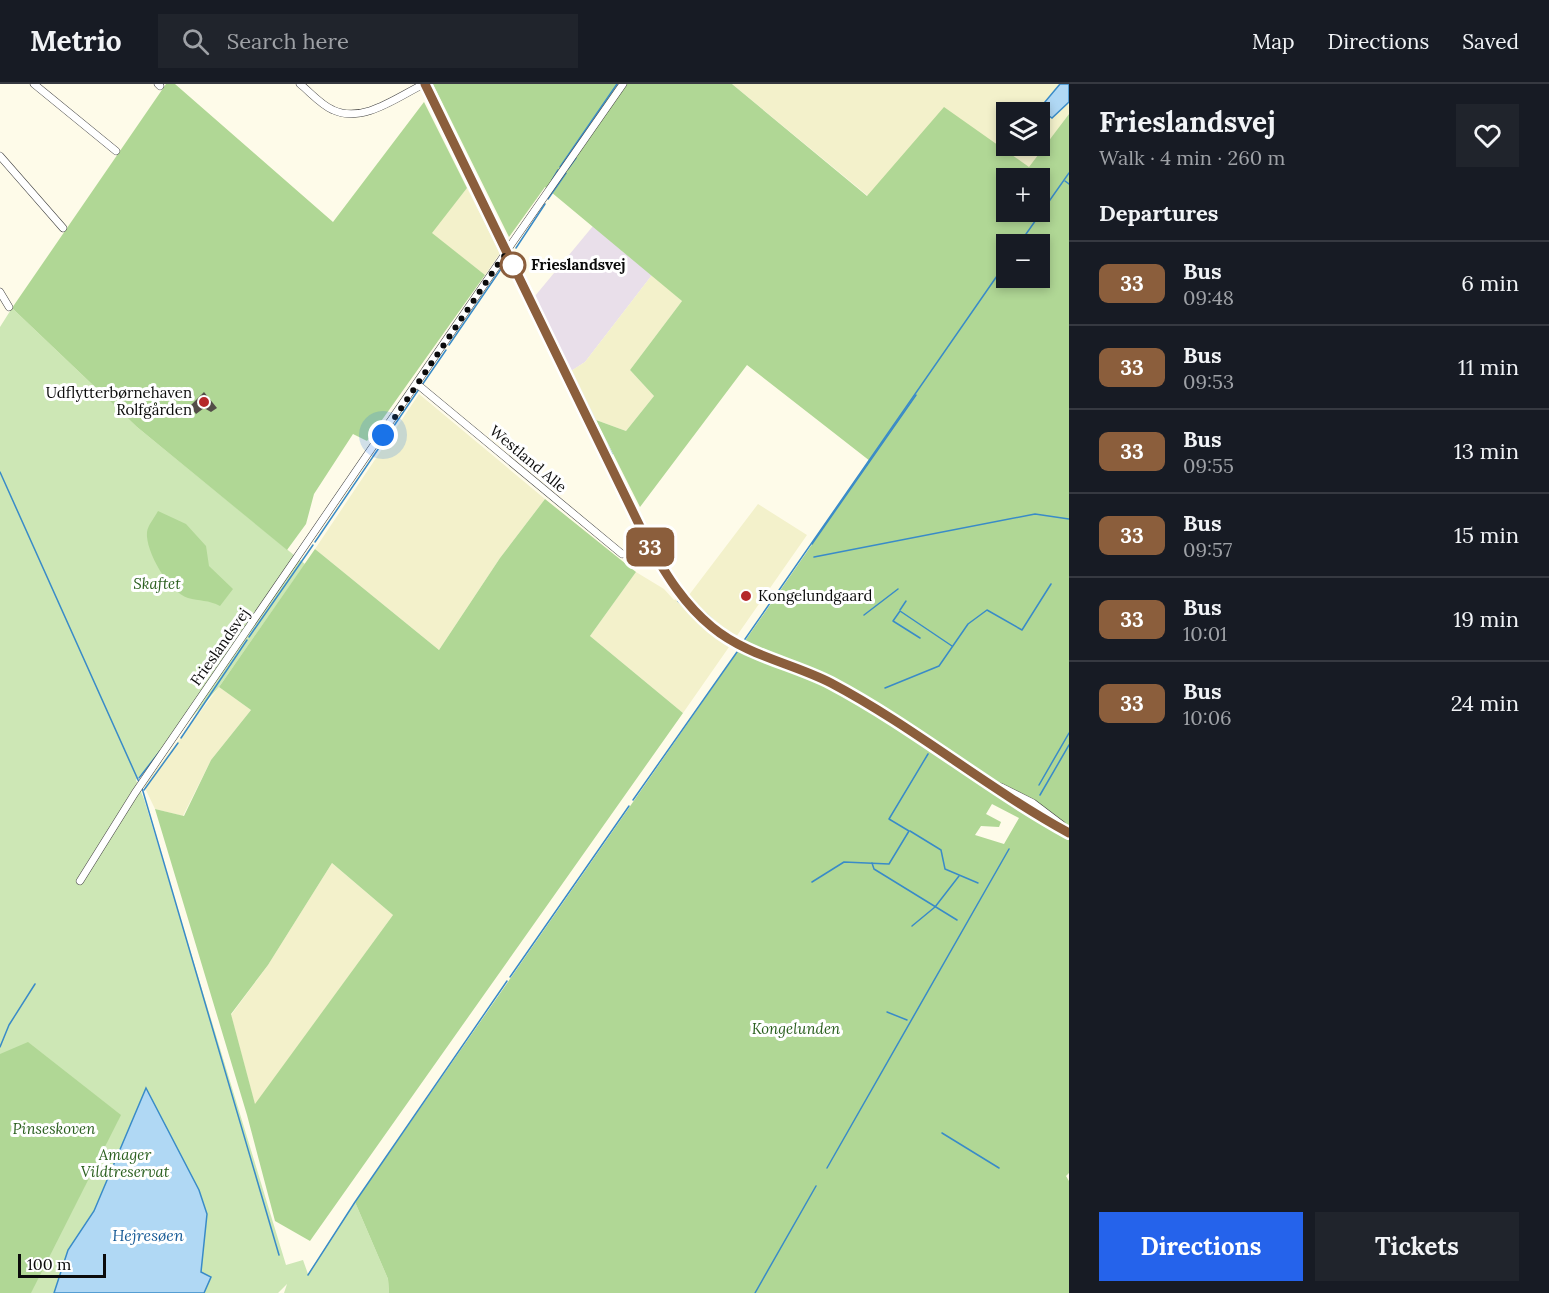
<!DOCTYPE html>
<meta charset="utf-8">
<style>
:root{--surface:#171b24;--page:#20242c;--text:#f1f3f6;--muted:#9ea1a6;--line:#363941;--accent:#2563eb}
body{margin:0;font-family:Lora,serif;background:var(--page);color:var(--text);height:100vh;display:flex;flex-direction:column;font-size:22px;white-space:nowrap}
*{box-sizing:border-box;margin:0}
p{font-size:20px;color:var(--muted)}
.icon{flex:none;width:33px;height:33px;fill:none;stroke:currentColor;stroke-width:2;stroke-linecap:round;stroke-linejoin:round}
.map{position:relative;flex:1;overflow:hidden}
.panel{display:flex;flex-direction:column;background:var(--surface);width:480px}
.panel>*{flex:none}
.badge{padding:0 12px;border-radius:9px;font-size:21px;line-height:39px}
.buttons{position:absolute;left:996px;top:18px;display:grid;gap:12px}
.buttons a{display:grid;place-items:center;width:54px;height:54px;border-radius:0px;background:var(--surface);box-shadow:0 3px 9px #0003;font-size:30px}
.scale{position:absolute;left:18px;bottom:15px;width:88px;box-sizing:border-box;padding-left:6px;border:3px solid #0b0b0b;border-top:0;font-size:16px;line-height:21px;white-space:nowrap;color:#0b0b0b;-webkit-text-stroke:4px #fff;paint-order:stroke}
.you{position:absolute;width:30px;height:30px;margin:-15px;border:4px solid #fff;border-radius:50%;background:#1a73e8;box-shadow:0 0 0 9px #1a73e833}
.map>.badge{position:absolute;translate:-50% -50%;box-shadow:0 0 0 3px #fff}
h2{padding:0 30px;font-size:22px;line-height:54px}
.round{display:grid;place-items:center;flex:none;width:63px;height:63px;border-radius:0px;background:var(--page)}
.headline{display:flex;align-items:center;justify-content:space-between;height:102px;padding:0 30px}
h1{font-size:28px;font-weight:700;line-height:45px}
.cta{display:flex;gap:12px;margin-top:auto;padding:12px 30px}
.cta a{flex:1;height:69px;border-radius:0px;background:var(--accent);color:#fff;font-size:24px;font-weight:700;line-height:69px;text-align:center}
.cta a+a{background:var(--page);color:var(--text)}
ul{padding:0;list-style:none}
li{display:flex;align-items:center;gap:18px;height:84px;padding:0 30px;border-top:2px solid var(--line)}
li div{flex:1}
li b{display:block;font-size:22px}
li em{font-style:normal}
li .badge{min-width:66px;font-weight:700;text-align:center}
header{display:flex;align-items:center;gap:36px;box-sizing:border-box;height:84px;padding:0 30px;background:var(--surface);border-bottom:2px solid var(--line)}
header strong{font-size:28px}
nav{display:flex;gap:33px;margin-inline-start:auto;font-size:21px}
.search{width:420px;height:54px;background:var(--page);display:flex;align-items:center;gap:15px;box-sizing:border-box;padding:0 21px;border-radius:0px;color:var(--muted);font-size:22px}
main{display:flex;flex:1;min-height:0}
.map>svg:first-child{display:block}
.industrial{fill:#e9dfea}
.farmland{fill:#f3f1cb;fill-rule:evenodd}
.green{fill:#cde7b5}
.forest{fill:#b0d795;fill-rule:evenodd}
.water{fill:#b0d8f4;stroke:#398bc8;stroke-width:1.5}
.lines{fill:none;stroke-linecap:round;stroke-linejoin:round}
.stream{stroke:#398bc8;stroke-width:1.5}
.building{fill:#534c48}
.minor-casing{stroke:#3e3e3e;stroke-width:8}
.minor{stroke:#fff;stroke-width:7}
.line-casing{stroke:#fff;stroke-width:14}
.line{stroke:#8b5e3c;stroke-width:9}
.walk{stroke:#0b0b0b;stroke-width:6;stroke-dasharray:0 10.8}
.stop-dot{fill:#fff;stroke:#8b5e3c;stroke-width:3}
.poi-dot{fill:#b5282a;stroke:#fff;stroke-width:2}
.labels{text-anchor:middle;stroke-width:6;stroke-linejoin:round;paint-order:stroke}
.stop-label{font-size:15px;font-weight:bold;fill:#0b0b0b;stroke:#fff;text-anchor:start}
.poi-label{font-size:15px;fill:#0b0b0b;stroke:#fff;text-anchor:end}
.street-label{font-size:15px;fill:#0b0b0b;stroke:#fff}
.park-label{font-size:15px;font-style:italic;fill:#2a5f1e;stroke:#fff}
.water-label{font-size:16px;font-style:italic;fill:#195c97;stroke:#fff}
</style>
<header>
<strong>Metrio</strong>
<div class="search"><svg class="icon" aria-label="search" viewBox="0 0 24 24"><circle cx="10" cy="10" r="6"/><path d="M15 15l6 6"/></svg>Search here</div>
<nav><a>Map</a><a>Directions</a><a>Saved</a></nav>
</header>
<main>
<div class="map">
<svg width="1069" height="1209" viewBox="0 0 1069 1209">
<rect width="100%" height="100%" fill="#fefbe9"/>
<polygon class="industrial" points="593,142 652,191 585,278 571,287 535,212"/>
<g class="farmland">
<path d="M 732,0 L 1069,0 L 1069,30 L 1029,84 L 944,24 L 868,112 ZM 1006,28 L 1040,28 L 1040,62 L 1006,62 Z"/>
<polygon points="467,104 500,169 485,191 431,149"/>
<polygon points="652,191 682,217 630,286 654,312 626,347 596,336 571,287 585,278"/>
<polygon points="419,310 545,415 500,474 439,566 315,465"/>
<polygon points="758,420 807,451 683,629 590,552 636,488 664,505 674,516 689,511"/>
<polygon points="219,603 251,626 211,676 183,732 155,725 144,702"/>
<polygon points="332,779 393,831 255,1021 231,931 268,881"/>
</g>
<polygon class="green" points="12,224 137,343 305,480 219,603 136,696 144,715 286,1181 303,1176 308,1190 355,1118 388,1195 389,1209 284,1209 287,1200 278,1209 0,1209 0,243"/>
<g class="forest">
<polygon points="166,0 175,0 333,138 424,18 467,104 432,149 485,191 367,357 353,350 314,410 306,440 287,466 137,343 12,224"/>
<path d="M 433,0 L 732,0 L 867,112 L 944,23 L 1029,83 L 1069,30 L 1069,1089 L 1066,1092 L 1069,1097 L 1069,1209 L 389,1209 L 388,1195 L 355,1118 L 870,377 L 747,281 L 640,423 L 596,336 L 626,347 L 654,312 L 630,286 L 682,217 L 545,103 L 509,153 ZM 1006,94 L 1040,94 L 1040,128 L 1006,128 ZM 1006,160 L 1040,160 L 1040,194 L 1006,194 ZM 992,720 L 1019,734 L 1004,760 L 975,751 L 981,742 L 999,743 L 1001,738 L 986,730 Z"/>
<path d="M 545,415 L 636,488 L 590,552 L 683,629 L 310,1157 L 275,1137 L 247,1031 L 155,725 L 184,732 L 211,676 L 251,626 L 219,603 L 315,465 L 439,566 L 500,474 ZM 332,779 L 393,831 L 255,1020 L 231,930 L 268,881 Z"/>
<path d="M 158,427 L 186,440 L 206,462 L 209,482 L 233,505 L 220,522 C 209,516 199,517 188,514 C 169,508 145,467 147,448 C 148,441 155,433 158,427 Z"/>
<polygon points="28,958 121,1031 31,1209 0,1209 0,970"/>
</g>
<g class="water">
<polygon points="1060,0 1069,0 1069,18 1052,34 1039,25"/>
<polygon points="146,1004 199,1106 207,1130 201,1188 211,1193 204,1209 54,1209 68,1166 94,1127"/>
</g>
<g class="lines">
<g class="stream">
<polyline points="431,1 456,54"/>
<polyline points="424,8 448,58"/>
<polyline points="459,57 506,155"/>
<polyline points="450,62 488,139"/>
<polyline points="560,83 617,0"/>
<polyline points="568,85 576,74"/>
<polyline points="552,96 558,86"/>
<polyline points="1065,97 1069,100"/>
<polyline points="548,115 566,89"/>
<polyline points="1019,160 1069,89"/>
<polyline points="516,164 545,120"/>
<polyline points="510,184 535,236"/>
<polyline points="537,241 539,245"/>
<polyline points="542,250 555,277"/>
<polyline points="449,261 503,182"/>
<polyline points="557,281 559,286"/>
<polyline points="572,290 595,336"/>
<polyline points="561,291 563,294"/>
<polyline points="422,301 446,266"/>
<polyline points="575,318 581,331"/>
<polyline points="585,340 596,361"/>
<polyline points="597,342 612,370"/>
<polyline points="600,370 615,399"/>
<polyline points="0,388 139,698"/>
<polyline points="315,458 419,305"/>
<polyline points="812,460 916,311"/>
<polyline points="814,473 1035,430 1069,435"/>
<polyline points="691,516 725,547"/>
<polyline points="678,517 696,535"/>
<polyline points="900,526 906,517"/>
<polyline points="864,531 898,505"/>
<polyline points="700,539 725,558"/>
<polyline points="249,553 313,461"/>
<polyline points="920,554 893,537 900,527 952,562"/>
<polyline points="743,558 1006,179"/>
<polyline points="885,604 939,582 968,540 987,526 1022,546 1051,500"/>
<polyline points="181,654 247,556"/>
<polyline points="139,694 160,667"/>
<polyline points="1039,701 1069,649"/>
<polyline points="142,704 279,1171"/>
<polyline points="144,706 178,659"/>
<polyline points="1040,711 1069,661"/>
<polyline points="633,716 737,568"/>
<polyline points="910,747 941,766 945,785 978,799"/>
<polyline points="872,779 874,785 957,836"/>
<polyline points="812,798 844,778 889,780 909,747 889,735 928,670"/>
<polyline points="912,842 935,823 959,792"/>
<polyline points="510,893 629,722"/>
<polyline points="887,928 907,936"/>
<polyline points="0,963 9,941 35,900"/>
<polyline points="942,1049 999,1084"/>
<polyline points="827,1084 1009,765"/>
<polyline points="308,1191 355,1118 507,897"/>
<polyline points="755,1209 816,1102"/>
</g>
</g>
<polygon class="building" points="204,308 217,324 211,328 204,324 196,330 190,322"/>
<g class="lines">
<g class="minor-casing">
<g id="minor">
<polyline points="34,0 116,67"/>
<polyline points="158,0 160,2"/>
<path d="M 300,0 C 310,8 321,21 333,26 C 363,40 397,13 424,0"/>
<path d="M 425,0 L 649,461 C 666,492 685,520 712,543 C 747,571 792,579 831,599 C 914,643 987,705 1069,749"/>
<polyline points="0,72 63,144"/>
<polyline points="505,164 510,162 623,0"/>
<polyline points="0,208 9,223"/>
<polyline points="417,300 622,470"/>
<polyline points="1001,703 1033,719 1062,741"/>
<polyline points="80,797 135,709 503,173 508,170"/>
</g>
</g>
<use href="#minor" class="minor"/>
</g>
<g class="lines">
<g class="line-casing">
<path id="line" d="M 425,0 L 649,461 C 667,492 684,520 712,543 C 747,572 792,579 831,599 C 914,643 987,704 1069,749"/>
</g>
<use href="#line" class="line"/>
<polyline class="walk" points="383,351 503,173 508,170 513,181"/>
</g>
<circle class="stop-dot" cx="513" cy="181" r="12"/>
<g class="poi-dot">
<circle cx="204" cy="318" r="6"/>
<circle cx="746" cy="512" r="6"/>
</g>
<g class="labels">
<g class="stop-label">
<text x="531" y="186">Frieslandsvej</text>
</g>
<g class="poi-label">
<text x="192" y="314">Udflytterbørnehaven<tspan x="192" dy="17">Rolfgården</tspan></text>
<text x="758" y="517" text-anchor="start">Kongelundgaard</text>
</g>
<g class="street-label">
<text transform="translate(528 375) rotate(40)" y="5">Westland Alle</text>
<text transform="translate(220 563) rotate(-55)" y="5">Frieslandsvej</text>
</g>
<g class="park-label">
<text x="157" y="505">Skaftet</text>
<text x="796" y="950">Kongelunden</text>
<text x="54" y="1050">Pinseskoven</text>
<text x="125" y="1076">Amager<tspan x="125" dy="17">Vildtreservat</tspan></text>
</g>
<g class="water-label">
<text x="148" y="1157">Hejresøen</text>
</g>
</g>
</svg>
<div class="buttons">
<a><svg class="icon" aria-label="layers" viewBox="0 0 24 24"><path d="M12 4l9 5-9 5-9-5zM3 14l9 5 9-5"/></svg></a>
<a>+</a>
<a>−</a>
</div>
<div class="scale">100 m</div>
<div class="you" style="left:383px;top:351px"></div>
<b class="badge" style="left:650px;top:463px;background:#8b5e3c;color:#fff">33</b>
</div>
<section class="panel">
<div class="headline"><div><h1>Frieslandsvej</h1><p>Walk · 4 min · 260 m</p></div><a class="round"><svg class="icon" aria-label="heart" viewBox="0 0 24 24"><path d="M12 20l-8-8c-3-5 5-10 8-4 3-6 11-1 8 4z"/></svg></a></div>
<h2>Departures</h2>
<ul>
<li><span class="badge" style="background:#8b5e3c;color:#fff">33</span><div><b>Bus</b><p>09:48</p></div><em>6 min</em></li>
<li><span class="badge" style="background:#8b5e3c;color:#fff">33</span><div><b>Bus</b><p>09:53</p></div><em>11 min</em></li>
<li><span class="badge" style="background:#8b5e3c;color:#fff">33</span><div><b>Bus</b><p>09:55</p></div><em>13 min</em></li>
<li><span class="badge" style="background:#8b5e3c;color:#fff">33</span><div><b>Bus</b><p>09:57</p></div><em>15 min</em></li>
<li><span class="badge" style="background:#8b5e3c;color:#fff">33</span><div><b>Bus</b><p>10:01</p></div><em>19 min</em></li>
<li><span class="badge" style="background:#8b5e3c;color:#fff">33</span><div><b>Bus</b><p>10:06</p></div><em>24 min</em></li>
</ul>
<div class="cta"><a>Directions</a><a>Tickets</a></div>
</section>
</main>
